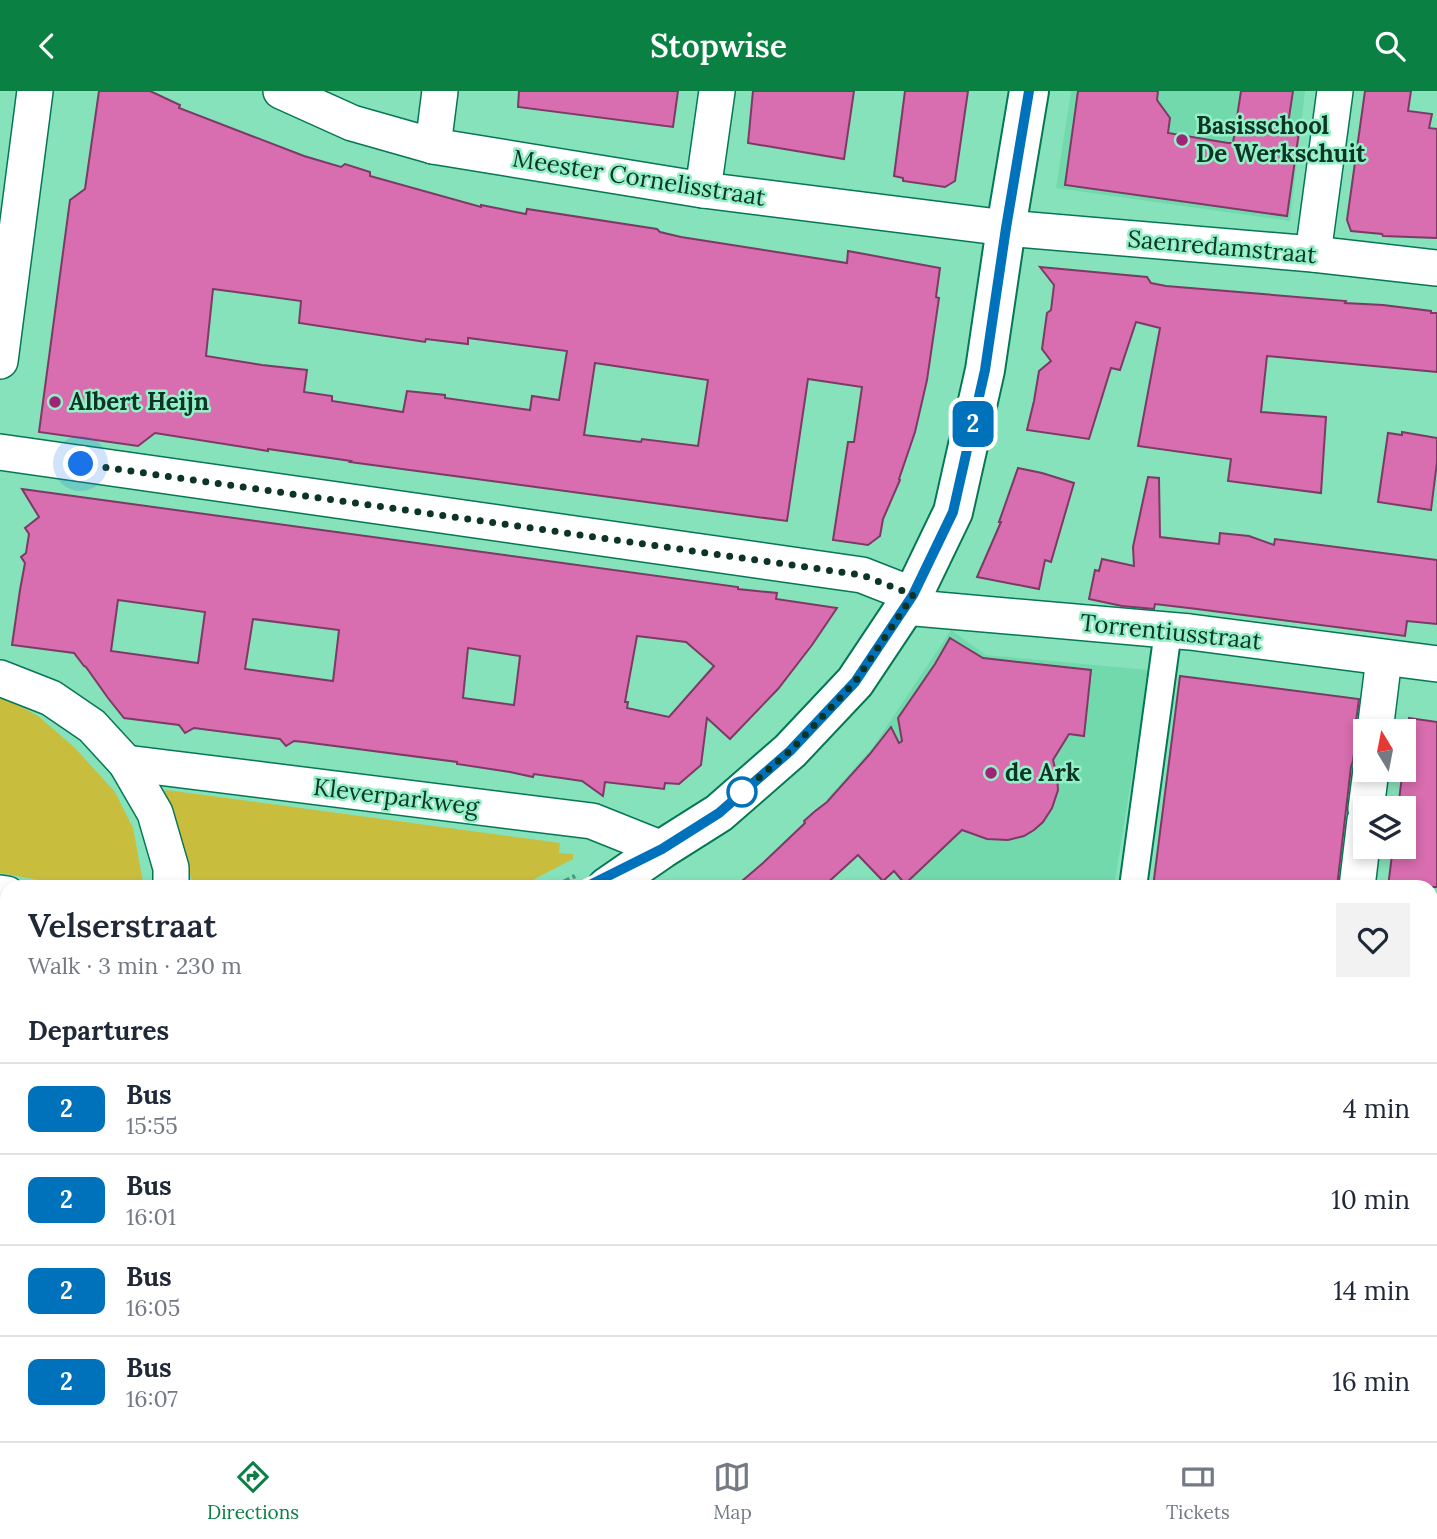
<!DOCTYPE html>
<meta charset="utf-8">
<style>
:root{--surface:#fff;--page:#f2f2f3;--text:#1f2937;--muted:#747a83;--line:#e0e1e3;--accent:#0b8043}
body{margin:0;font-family:Lora,serif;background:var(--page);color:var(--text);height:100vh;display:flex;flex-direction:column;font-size:26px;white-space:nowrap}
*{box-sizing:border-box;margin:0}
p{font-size:23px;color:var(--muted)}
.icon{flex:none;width:38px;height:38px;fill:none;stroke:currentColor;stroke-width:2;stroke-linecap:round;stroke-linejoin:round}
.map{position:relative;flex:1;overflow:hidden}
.side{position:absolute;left:0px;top:789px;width:1438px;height:562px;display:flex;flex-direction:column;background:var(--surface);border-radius:21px 21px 0 0;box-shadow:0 4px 10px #0003}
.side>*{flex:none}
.badge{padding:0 14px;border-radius:10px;font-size:24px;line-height:46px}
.needle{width:46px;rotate:350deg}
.tools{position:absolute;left:1353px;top:628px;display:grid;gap:14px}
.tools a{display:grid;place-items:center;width:63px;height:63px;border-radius:0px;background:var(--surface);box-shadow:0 4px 10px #0003;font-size:35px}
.you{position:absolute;width:35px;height:35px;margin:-18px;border:5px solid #fff;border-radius:50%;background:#1a73e8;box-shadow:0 0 0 10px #1a73e833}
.map>.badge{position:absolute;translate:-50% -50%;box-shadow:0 0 0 4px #fff}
h2{padding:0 28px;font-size:26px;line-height:63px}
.round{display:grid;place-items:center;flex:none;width:74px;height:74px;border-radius:0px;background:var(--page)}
.overview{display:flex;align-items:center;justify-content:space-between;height:119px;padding:0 28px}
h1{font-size:33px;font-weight:600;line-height:52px}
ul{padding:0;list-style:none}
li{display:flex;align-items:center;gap:21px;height:91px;padding:0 28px;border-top:2px solid var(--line)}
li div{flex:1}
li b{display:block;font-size:26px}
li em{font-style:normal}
li .badge{min-width:77px;font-weight:700;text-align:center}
header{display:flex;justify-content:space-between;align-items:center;height:91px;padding:0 28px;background:var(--accent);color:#fff;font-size:32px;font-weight:600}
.menu{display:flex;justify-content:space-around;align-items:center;height:98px;border-top:2px solid var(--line);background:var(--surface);font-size:19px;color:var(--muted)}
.menu a{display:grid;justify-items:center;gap:4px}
.menu .current{color:var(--accent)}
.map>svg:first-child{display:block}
.built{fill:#72d9ad}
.green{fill:#c9bd3d}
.building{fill:#d86daf;stroke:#7d3a64;stroke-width:2;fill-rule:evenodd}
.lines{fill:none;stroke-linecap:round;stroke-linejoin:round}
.pedestrian-casing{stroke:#057754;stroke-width:30}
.minor-casing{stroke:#057754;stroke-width:38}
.tertiary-casing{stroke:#057754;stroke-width:42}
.path{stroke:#509578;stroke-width:4.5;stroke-dasharray:7 3.5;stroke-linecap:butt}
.pedestrian{stroke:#fff;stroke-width:26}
.minor{stroke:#fff;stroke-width:35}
.tertiary{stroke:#fff;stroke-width:38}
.line-casing{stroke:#fff;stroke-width:16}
.line{stroke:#0072bc;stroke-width:10}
.walk{stroke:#0d3526;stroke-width:7;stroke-dasharray:0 12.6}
.poi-dot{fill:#a02378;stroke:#93f0c7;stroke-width:2.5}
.stop-dot{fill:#fff;stroke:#0072bc;stroke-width:3.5}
.labels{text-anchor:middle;stroke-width:5;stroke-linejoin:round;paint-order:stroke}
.poi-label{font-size:24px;font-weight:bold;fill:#0d3526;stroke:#93f0c7;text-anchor:start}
.street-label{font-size:24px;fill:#0d3526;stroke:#93f0c7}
</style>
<header><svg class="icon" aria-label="back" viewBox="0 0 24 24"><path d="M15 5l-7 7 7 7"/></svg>Stopwise<svg class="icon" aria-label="search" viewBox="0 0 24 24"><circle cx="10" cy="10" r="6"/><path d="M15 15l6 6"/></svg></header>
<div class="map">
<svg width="1437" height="1350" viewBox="0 0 1437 1350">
<rect width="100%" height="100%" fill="#86e2ba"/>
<g class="built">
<polygon points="1071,0 1305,0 1290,130 1056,97"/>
<polygon points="951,539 986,564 1149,579 1114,796 908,796 827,708 873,656"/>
</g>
<g class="green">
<polygon points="0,604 38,625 75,657 115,701 133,737 144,796 79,796 0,782"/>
<polygon points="166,699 560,752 559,762 573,763 573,768 519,796 194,796 170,720 162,702"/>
<polygon points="0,865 7,866 7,1015 0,1018"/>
<polygon points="1432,1286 1437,1286 1437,1350 1305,1350 1306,1344 1432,1344"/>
</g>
<g class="building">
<path d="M 99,0 L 150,0 L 180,14 L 179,17 L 304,65 L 341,76 L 345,73 L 370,81 L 370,85 L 481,116 L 481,114 L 526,123 L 527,118 L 657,138 L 660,141 L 681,146 L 847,172 L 848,160 L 940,177 L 936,206 L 939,207 L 927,289 L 915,341 L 899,388 L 900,389 L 883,428 L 880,445 L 868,454 L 833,449 L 848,351 L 854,351 L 862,296 L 808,288 L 787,430 L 350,371 L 351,370 L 268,358 L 268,360 L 155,342 L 138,355 L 39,341 L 70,109 L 85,98 ZM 213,198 L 301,210 L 299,232 L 425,251 L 426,248 L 468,253 L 468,247 L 567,260 L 559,309 L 532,305 L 530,319 L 445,307 L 445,304 L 407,300 L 403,321 L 332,310 L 332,305 L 304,301 L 307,279 L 262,274 L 206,265 ZM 595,272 L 708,289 L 698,355 L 642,348 L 641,351 L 584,344 Z"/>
<polygon points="519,0 678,0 673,36 518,16"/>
<polygon points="753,0 854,0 844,68 748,52"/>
<polygon points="905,0 968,0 955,90 945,96 903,90 903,87 894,85"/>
<polygon points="1078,0 1158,0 1157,9 1170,27 1168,42 1228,52 1233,52 1241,0 1293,0 1288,33 1300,34 1287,125 1065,94"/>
<polygon points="1365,0 1411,0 1408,20 1432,23 1429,37 1437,38 1437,147 1383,145 1382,143 1351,140 1347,129"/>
<polygon points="1040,176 1147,186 1151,192 1166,195 1346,210 1345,212 1383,214 1431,220 1431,222 1437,222 1437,281 1267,265 1261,321 1326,326 1321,402 1228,390 1231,368 1138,355 1160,237 1136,231 1120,279 1111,277 1089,348 1027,339 1034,310 1039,280 1051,270 1042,258 1047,222 1051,219 1054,194"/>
<polygon points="1402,341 1437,347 1437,371 1431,419 1378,411 1388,342 1402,344"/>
<polygon points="1018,377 1042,382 1074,392 1051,471 1045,469 1039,498 977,486 1001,431 999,431"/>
<polygon points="1148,386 1159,387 1160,446 1219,453 1220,442 1249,445 1274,454 1275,448 1437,469 1437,533 1407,530 1405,545 1197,518 1155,513 1154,518 1122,515 1089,508 1095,479 1099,480 1102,468 1134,475 1133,456"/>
<path d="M 22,398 L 738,496 L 738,498 L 777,502 L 776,508 L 837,517 L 812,554 L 778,598 L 730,648 L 707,627 L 701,674 L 679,693 L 665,692 L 664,698 L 605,691 L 603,705 L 582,690 L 534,683 L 533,686 L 510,681 L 457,673 L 457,671 L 304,651 L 294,650 L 286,655 L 280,648 L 194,637 L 185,642 L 179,634 L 124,627 L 108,607 L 86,576 L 84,575 L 74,562 L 12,554 L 20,499 L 25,472 L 21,466 L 26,462 L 29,443 L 25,437 L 39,426 ZM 118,509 L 205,521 L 198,572 L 111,560 ZM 253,528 L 339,539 L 333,590 L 245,578 ZM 637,545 L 686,551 L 714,575 L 669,626 L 627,617 L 628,611 L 625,611 ZM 468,557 L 520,565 L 514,614 L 463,607 Z"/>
<polygon points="950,547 983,567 1091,579 1084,645 1069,643 1053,669 1057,685 1058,699 1052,717 1043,731 1034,739 1024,745 1008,749 987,748 962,739 905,793 894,780 883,790 858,764 823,796 735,796 763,772 805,732 804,730 814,721 827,711 869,664 891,636 899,652 902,650 898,627 935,573"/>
<polygon points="1180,585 1359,608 1355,638 1356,648 1353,670 1351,676 1337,796 1253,796 1233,793 1232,796 1200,792 1200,796 1153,796"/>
<polygon points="1409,627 1437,631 1437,796 1388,796 1393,756 1404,756 1404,718 1398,718"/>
</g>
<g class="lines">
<g class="pedestrian-casing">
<polyline id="pedestrian" points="1133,796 1168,540"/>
</g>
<g class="minor-casing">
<g id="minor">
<polyline points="281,0 352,32 433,55 703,99 1006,137 1313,163 1437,177"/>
<polyline points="433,55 440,0"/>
<polyline points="703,99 717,0"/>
<polyline points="1313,163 1335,0"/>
<polyline points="0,270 35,0"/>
<polyline points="0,361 862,484 913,504"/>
<polyline points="904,516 1190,541 1437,573"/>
<polyline points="0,587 51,607 92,635 126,672 155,722 171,777 171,796"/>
<polyline points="1375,640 1384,567"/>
<polyline points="126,672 592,730 662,758"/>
<polyline points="1366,718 1371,679"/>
<polyline points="1357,796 1365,729"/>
<polyline points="0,802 7,803"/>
<polyline points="0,849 7,850"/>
<polyline points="0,1042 7,1040"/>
<polyline points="0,1276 7,1277"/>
<polyline points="497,1344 541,1350"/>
<polyline points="1305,1350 1306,1344"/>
</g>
</g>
<g class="tertiary-casing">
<g id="tertiary">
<polyline points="607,796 662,758 719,722 790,660 855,591 913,504 953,421 985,279 1006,137 1029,0"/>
<polyline points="782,1344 784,1350"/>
</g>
</g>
<polyline class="path" points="554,796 575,785"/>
<use href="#pedestrian" class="pedestrian"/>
<use href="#minor" class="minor"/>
<use href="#tertiary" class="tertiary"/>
</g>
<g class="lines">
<g class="line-casing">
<polyline id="line" points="586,796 662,758 719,722 790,660 855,591 913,504 953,421 985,279 1006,137 1029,0"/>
</g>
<use href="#line" class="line"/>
<polyline class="walk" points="81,373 862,484 913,504 855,591 790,660 737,706 742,701"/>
</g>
<g class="poi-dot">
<circle cx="1182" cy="49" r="7"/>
<circle cx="55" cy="311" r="7"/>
<circle cx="991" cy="682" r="7"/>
</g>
<circle class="stop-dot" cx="742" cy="701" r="14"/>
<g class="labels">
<g class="poi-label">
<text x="1196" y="43">Basisschool<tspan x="1196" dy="28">De Werkschuit</tspan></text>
<text x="69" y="319">Albert Heijn</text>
<text x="1005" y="690">de Ark</text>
</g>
<g class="street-label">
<text transform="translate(639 87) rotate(9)" y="8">Meester Cornelisstraat</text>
<text transform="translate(1222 156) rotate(5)" y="8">Saenredamstraat</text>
<text transform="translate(1171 541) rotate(6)" y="8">Torrentiusstraat</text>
<text transform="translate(396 706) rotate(7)" y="8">Kleverparkweg</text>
</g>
</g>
</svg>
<div class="tools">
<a><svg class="needle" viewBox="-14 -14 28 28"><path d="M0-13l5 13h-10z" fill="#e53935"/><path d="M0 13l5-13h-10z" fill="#747a83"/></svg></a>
<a><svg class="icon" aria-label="layers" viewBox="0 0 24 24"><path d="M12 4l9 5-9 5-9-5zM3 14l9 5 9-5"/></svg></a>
</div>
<div class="you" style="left:81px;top:373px"></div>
<b class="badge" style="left:973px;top:333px;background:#0072bc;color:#fff">2</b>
<section class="side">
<div class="overview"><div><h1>Velserstraat</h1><p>Walk · 3 min · 230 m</p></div><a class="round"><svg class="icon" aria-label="heart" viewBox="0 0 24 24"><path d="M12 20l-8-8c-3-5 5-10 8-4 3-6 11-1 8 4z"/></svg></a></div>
<h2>Departures</h2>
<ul>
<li><span class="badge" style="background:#0072bc;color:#fff">2</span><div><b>Bus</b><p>15:55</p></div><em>4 min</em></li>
<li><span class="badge" style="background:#0072bc;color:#fff">2</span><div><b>Bus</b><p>16:01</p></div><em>10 min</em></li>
<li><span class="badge" style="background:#0072bc;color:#fff">2</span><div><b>Bus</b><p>16:05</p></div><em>14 min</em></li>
<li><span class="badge" style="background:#0072bc;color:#fff">2</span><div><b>Bus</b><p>16:07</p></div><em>16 min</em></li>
</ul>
</section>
</div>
<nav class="menu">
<a class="current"><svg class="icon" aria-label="directions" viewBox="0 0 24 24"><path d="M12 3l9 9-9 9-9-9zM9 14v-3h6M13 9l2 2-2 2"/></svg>Directions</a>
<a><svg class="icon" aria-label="map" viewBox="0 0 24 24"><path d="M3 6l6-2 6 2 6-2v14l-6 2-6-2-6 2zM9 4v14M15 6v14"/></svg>Map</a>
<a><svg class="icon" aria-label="tickets" viewBox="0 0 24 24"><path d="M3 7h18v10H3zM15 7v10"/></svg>Tickets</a>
</nav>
